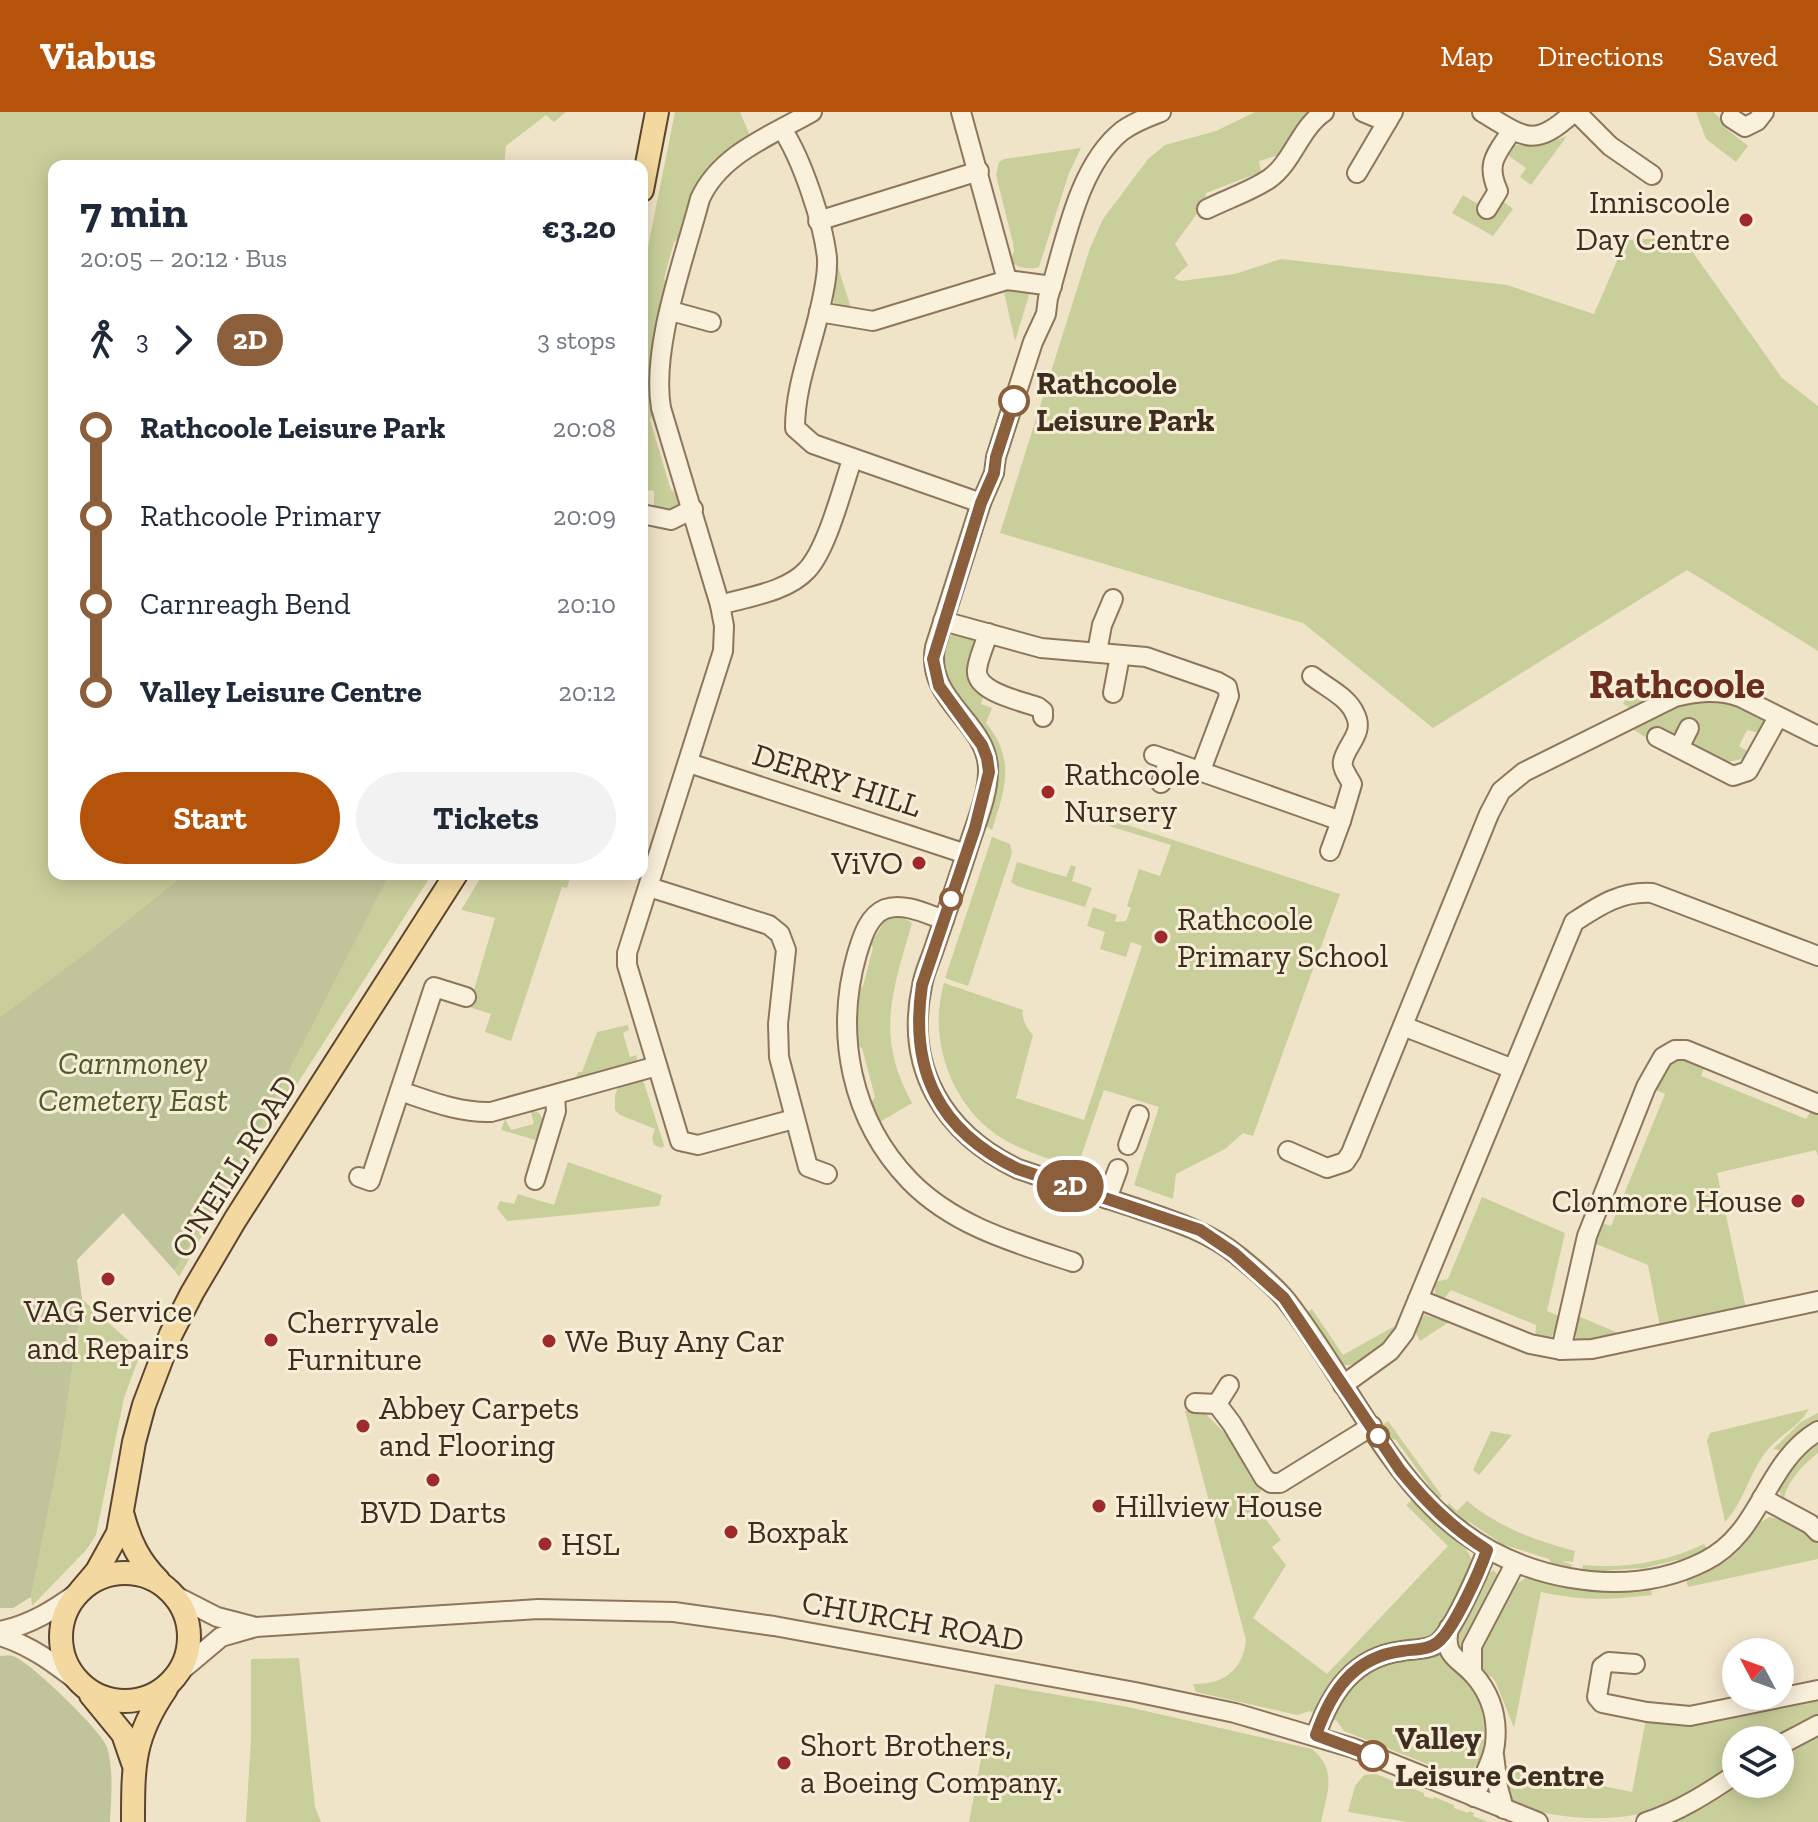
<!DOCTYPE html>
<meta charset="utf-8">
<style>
:root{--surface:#fff;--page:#f2f2f3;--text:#1f2937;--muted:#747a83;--accent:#b45309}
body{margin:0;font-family:"Zilla Slab",serif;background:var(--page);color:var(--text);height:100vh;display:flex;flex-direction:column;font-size:30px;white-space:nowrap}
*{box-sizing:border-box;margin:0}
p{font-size:26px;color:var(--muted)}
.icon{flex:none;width:44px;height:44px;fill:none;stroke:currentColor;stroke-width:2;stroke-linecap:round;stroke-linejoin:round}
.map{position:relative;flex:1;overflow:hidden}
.side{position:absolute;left:48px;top:48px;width:600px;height:720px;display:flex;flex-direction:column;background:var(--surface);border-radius:16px;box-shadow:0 4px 20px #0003}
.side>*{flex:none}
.badge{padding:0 16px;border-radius:26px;font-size:28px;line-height:52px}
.needle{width:52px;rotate:311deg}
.fabs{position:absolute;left:1722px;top:1526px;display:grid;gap:16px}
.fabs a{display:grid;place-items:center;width:72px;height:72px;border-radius:50%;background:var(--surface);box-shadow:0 4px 20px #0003;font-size:40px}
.map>.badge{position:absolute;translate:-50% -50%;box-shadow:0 0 0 4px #fff}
.legs{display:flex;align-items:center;gap:12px;height:88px;padding:0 32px;font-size:26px}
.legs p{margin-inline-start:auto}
.headline{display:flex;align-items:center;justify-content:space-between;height:136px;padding:0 32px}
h1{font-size:44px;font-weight:700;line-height:60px}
.cta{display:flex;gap:16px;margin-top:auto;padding:16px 32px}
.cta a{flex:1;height:92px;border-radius:48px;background:var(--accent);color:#fff;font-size:32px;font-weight:700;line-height:92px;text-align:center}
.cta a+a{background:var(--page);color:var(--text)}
ul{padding:0 32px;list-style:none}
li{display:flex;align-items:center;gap:28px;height:88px;font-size:30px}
li i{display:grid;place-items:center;width:12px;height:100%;margin:0 10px;background:currentColor}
li i::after{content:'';width:20px;height:20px;margin:-10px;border:6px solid;border-radius:50%;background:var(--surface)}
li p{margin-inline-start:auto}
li:first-child i{background:linear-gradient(#0000 50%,currentColor 0)}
li:last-child i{background:linear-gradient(currentColor 50%,#0000 0)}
header{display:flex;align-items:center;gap:48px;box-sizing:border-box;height:112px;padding:0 40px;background:var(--accent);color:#fff}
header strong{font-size:38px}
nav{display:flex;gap:44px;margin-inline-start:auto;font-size:28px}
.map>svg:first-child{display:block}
.green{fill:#c9cf9b}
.cemetery{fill:#bfc49a}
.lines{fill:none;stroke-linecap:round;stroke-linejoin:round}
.minor-casing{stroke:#8d765c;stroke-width:22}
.major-casing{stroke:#5b4430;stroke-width:26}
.minor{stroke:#faf1dc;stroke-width:18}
.major{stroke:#f3d9a0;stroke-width:22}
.line-1-casing{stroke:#fff;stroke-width:18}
.line-1{stroke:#8b5e3c;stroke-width:12}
.poi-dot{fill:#9e2a2b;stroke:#f7eed8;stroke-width:3}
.stop-1-dot{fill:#fff;stroke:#8b5e3c;stroke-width:4}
.labels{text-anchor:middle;stroke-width:6;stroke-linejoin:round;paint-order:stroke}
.poi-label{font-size:32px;fill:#3d2e20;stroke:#f7eed8;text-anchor:start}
.stop-label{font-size:32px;font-weight:bold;fill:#3d2e20;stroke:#f7eed8;text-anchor:start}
.street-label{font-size:32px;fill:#3d2e20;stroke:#f7eed8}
.park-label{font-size:32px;font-style:italic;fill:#4d5a26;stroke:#f7eed8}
.district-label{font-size:40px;font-weight:bold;fill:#6b2e1e;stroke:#f7eed8}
</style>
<header>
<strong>Viabus</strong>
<nav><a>Map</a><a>Directions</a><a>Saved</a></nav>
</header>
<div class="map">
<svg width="1818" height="1710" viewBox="0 0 1818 1710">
<rect width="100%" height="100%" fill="#f0e4c8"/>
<g class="green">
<polygon points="0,0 566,0 554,10 546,3 506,34 504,54 54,54 54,762 185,762 95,834 0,905"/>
<path d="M 675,0 L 740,0 L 751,26 C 731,39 710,51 698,72 C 688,90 691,119 674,130 L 664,167 L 668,174 L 650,257 L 653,301 L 650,308 L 671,378 L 678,382 L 679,390 L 673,400 L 654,396 L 654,379 L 644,378 L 642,389 L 642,165 Z"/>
<polygon points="1255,0 1309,0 1281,46 1279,43 1259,49 1261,60 1206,81 1204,92 1175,132 1188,153 1174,166 1181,169 1235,162 1281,147 1507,173 1594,202 1626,128 1682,125 1782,266 1818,294 1818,539 1687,458 1433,616 1303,511 1000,421 1090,136 1103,107 1148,47 1165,33 1216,19"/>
<polygon points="1696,0 1713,0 1726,11 1724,15 1748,34 1736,50 1706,27"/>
<polygon points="1567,24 1531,73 1520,65 1526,56 1506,42 1513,33 1543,33"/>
<path d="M 1081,36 L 1069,61 L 1039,155 C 1030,158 1017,156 1010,149 L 1014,139 L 1013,131 L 996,63 L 999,50 L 1004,47 Z"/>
<polygon points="1463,83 1494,102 1504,90 1513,97 1493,124 1452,101"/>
<polygon points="836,155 838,155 852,199 838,195 833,189"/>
<polygon points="1003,176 1030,180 1015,229"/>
<path d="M 954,522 L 980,530 L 985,579 L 981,592 L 992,596 L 986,611 C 1016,647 1005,678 992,718 L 983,712 L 990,688 L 962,596 L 941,558 L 945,528 Z"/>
<polygon points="1634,570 1660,582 1660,583 1632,597 1623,592"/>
<polygon points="1701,589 1724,590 1763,606 1765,613 1760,621 1747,618 1739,634 1750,641 1746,646 1724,651 1689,633 1698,614 1686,608 1673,626 1653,616 1645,625 1631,616 1680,594"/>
<path d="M 1115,709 L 1340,782 L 1253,1024 L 1243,1021 L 1225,1037 L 1176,1062 L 1173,1087 L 1134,1073 L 1159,995 L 1104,978 L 1077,1056 C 1052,1048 1026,1040 1003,1027 C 952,996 927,928 944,871 L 1023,898 C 1021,906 1027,917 1033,923 L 1016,986 L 1084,1008 L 1142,834 L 1131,830 L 1126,845 L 1100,837 L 1105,820 L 1087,814 L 1093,795 L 1117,803 L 1115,810 L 1126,809 L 1131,796 L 1127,794 L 1139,757 L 1160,764 L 1171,733 L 1109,714 Z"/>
<polygon points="992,725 1010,732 1012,741 968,874 945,866"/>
<polygon points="1017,750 1066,765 1071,753 1076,755 1072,769 1092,776 1085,795 1017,774 1011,770"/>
<polygon points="390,762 432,762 220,1092 179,1165 173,1156 264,1008"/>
<polygon points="483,762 571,762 567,776 562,775 511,929 485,920 491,902 469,895 495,806 461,798"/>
<path d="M 894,804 L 902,805 L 912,811 C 892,881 875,924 912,991 L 880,1010 L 871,991 L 875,985 L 862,936 L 857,933 L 858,878 L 863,874 L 873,836 L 871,832 L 885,808 Z"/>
<polygon points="628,913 629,918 623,921 630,945 636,943 638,950 575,968 578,960 582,960 597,920"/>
<polygon points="1678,946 1685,946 1705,953 1701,964 1806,1007 1812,997 1818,1000 1818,1045 1816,1038 1717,1061 1745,1192 1749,1194 1809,1181 1809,1183 1661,1220 1648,1153 1591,1130 1599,1110 1611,1114 1665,982 1653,977 1663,955"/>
<polygon points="643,968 664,1033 662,1036 654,1033 652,1026 655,1017 620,1003 615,998 615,983 619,974"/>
<polygon points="535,999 539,1001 545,1011 539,1029 501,1018 505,1007 511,1018 534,1012 531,1000"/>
<polygon points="568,1050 662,1083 659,1094 507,1109 497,1096 500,1089 514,1092 518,1082 554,1093"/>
<polygon points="1482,1085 1565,1121 1547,1199 1559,1204 1554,1221 1549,1227 1535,1225 1536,1213 1451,1178 1443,1188 1435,1184 1435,1170 1448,1167"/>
<polygon points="82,1187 141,1240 124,1286 96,1423 87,1437 32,1494 31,1485 61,1335"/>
<path d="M 1312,1197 L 1343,1243 L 1400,1211 C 1389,1232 1365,1259 1339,1252 L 1304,1202 Z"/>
<polygon points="1425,1203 1449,1210 1420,1229 1413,1216"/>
<path d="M 1578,1204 L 1628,1225 L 1583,1232 C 1571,1225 1575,1216 1578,1204 Z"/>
<path d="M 1809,1297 C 1801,1312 1784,1321 1772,1333 C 1750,1355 1746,1388 1725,1410 L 1707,1329 L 1710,1321 Z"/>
<path d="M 1185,1299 L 1205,1301 L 1232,1329 L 1250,1365 L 1261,1377 L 1257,1395 L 1281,1428 L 1272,1435 L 1286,1453 L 1253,1506 L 1327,1562 L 1448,1434 L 1406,1393 L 1413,1387 C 1419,1394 1424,1401 1431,1407 C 1445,1421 1473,1433 1472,1455 L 1440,1518 L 1429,1529 C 1393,1528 1355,1536 1332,1568 C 1325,1578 1321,1591 1313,1601 L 1310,1599 L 1297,1603 L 1196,1580 L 1193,1572 C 1223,1573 1243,1558 1246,1528 Z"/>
<polygon points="1818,1301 1818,1313 1784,1339 1773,1337 1801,1310"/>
<polygon points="1388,1309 1442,1384 1435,1389 1431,1384 1432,1378 1396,1328 1389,1326 1381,1314"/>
<polygon points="1491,1319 1512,1323 1479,1363 1473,1358"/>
<path d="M 1818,1327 L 1818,1341 C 1804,1352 1786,1370 1784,1388 L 1777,1375 L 1787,1357 Z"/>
<path d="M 1467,1389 C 1499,1415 1535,1429 1575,1439 L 1573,1450 L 1561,1449 L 1573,1453 L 1566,1459 L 1554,1457 L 1549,1447 L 1502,1432 L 1468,1409 L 1460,1411 L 1443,1397 L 1449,1391 L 1457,1399 Z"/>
<path d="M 1770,1405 C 1789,1409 1806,1416 1818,1431 L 1818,1447 L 1688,1475 L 1686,1467 C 1702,1460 1720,1454 1734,1443 C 1747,1432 1755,1410 1770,1405 Z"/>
<path d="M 1704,1432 L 1708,1439 L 1683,1452 L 1677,1448 L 1645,1456 L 1597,1459 L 1593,1464 L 1582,1459 L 1583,1453 C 1625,1457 1666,1450 1704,1432 Z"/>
<polygon points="1493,1458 1499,1464 1464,1530 1462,1542 1453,1526 1487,1463"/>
<path d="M 1527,1465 L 1574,1476 L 1650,1475 L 1652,1483 C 1609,1488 1583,1489 1541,1480 L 1514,1616 L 1496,1571 L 1492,1565 L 1484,1564 L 1475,1553 L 1477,1544 L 1513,1474 Z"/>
<path d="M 1438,1538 C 1448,1555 1464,1565 1475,1581 C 1489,1604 1492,1664 1455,1663 L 1344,1619 L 1336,1608 L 1333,1609 C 1333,1587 1357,1560 1377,1551 C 1394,1544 1419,1542 1438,1538 Z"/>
<polygon points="299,1546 315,1695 321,1710 246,1710 251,1625 251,1547"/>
<path d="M 995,1572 L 1128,1595 L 1312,1637 C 1338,1658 1327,1681 1321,1710 L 969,1710 Z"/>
<path d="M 1818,1585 L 1818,1603 L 1797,1611 L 1770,1628 L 1736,1628 L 1736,1650 C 1716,1664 1696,1681 1674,1692 C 1629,1710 1575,1710 1529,1697 C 1521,1694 1513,1691 1508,1684 C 1502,1675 1506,1664 1507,1654 L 1632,1680 L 1646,1607 Z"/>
<polygon points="1818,1624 1818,1710 1676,1710 1705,1695 1741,1672 1780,1672 1780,1646"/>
<polygon points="1376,1662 1424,1681 1424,1684 1433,1687 1434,1685 1454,1693 1454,1696 1468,1701 1469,1699 1474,1701 1473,1704 1488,1710 1407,1710 1348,1700 1355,1674 1364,1663"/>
</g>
<g class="cemetery">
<polygon points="185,762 390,762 264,1008 174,1158 123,1101 77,1148 82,1187 61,1335 31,1485 13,1496 0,1496 0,905 95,834"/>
<path d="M 0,1544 C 2,1544 11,1543 13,1544 C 29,1549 102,1619 107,1635 C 114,1658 111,1686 110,1710 L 0,1710 Z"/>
</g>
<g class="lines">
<g class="minor-casing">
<g id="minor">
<polyline points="961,0 1007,168"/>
<path d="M 1161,0 C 1148,5 1134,10 1122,19 C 1077,55 1065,133 1048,186 L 1046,202 L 1033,230 L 996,345 L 994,361 L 981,391 L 935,535 C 925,590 989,610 988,659 C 988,683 977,708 970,730 C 959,765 947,799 935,834 C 931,847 924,860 922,874 C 904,957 945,1022 1018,1057 C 1057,1070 1095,1083 1133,1095 C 1170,1108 1206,1118 1237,1143 C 1253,1156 1273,1172 1286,1188 C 1374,1301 1411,1438 1570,1466 C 1616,1474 1662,1471 1705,1449 C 1762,1421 1764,1351 1818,1319"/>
<polyline points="1363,0 1387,10"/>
<path d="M 1482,0 C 1525,26 1534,37 1574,0"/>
<polyline points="1576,0 1610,34 1652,63"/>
<polyline points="1731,6 1745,15 1757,9 1764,0"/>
<path d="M 782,17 C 802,47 823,110 827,146 C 828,164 823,183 819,201 C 810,240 795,276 795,316 L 813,332 L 981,391"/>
<polyline points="1357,61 1393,0"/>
<path d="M 1207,97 C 1227,87 1251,79 1269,67 C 1293,50 1300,16 1324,0"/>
<path d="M 1487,97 L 1498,79 C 1485,50 1497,42 1512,18"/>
<polyline points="818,109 979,59"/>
<polyline points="671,199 711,210"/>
<polyline points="819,200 873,209 1007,168 1052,174"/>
<polyline points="642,402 671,408 693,397"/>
<path d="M 720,493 C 747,485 787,480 807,458 C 827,437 842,377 852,348"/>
<polyline points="943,509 1041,536 1146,545 1218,570 1227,575 1229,584 1201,658"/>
<path d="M 988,521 C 985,533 978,546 977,558 C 975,580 1021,589 1038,595 L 1043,599 L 1043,605"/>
<polyline points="1097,540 1102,513 1113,487"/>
<path d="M 1312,564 C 1326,575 1348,585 1355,602 C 1365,621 1346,633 1343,649 C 1341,656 1349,666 1352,672 L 1341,709"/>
<polyline points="1113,581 1120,544"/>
<polyline points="1657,625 1733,664 1748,659 1778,605"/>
<polyline points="1679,636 1689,616"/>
<polyline points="1154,643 1341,709 1330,739"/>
<polyline points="689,651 966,742"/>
<polyline points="1161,671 1169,648"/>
<polyline points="649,775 769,813 780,822 786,838 778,912 779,945 808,1055 827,1062"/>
<path d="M 944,808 C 927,802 903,790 885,797 C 868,804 862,826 857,842 C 834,922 851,1008 910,1069 C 954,1114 1015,1131 1073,1150"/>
<polyline points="1403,914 1513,957"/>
<path d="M 400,979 C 430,989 459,1001 491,1000 L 657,954"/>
<path d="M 794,1007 L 698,1033 L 680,1029 L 627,853 L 627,841 L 723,539 L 724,514 L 720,493 L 661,296 C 651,235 684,148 700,87 C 720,42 772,23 812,0"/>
<polyline points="1128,1033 1139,1003"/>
<path d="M 1288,1039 L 1327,1056 L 1345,1050 L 1351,1041 L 1489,702 L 1501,679 L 1524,660 L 1675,585 C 1697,580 1717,577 1740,585 L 1818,624"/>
<polyline points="359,1065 370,1069 434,875 466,885"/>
<polyline points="535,1068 556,999 555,985"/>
<polyline points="1107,1087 1118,1057"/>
<polyline points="1418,1187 1530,1232 1561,1238 1592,1237 1818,1189"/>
<polyline points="1561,1238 1587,1124 1646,975 1663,945 1675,938 1686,938 1818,992"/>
<path d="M 1343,1273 L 1390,1239 L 1404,1221 L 1574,810 C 1600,793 1621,779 1652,781 L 1818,844"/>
<polyline points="1195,1291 1217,1292 1229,1273"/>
<polyline points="1217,1292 1232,1312 1264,1366 1271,1371 1280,1371 1372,1314"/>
<polyline points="1762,1386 1810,1412 1818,1420"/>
<polyline points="174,1483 217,1505 252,1514"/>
<path d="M 1449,1516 C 1443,1544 1457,1545 1473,1562 C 1491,1582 1498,1606 1495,1632 C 1493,1650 1481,1668 1474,1685"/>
<path d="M 0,1519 C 31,1513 55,1497 80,1479"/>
<path d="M 0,1524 C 32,1534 55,1552 81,1572"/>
<polyline points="1635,1552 1609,1550 1602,1555 1597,1585 1602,1591 1647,1600 1690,1604 1818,1578"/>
<polyline points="1472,1561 1472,1534 1515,1452"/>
<polyline points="177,1562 221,1525 256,1515 538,1497 674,1500 774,1514 1135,1580 1235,1601 1353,1636 1538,1710"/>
<path d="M 1316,1623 C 1331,1580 1354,1545 1402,1539 C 1413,1537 1429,1538 1438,1531 C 1454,1517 1479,1459 1487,1438"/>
<polyline points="1780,1633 1818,1613"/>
<polyline points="1494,1643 1498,1675 1504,1697"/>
<path d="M 1646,1710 C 1678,1700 1708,1681 1736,1662"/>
</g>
</g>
<g class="major-casing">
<g id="major">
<polyline points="642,78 657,0"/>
<path d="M 123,1404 C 130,1430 139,1449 158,1468"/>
<circle cx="125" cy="1525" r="64"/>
<polyline points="81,1478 97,1459 118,1421 134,1330 144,1293 171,1222 192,1181 235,1108 456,762"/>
<polyline points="91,1583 123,1622 133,1651"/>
<path d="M 133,1710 C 133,1653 133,1625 166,1577"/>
</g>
</g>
<use href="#minor" class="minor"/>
<use href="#major" class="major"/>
</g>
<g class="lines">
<g class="line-1-casing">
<path id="line-1" d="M 1014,289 L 996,345 L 994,361 L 981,391 L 933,547 L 939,574 L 982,633 L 987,646 L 989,660 L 975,716 L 922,873 C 909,959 939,1019 1018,1057 L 1200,1118 L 1234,1141 L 1284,1186 L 1400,1358 C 1426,1390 1452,1416 1487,1438 C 1480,1459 1454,1517 1438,1530 C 1429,1538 1414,1537 1402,1539 C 1354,1545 1331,1579 1316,1623 L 1373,1644"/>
</g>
<use href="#line-1" class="line-1"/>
</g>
<g class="poi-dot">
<circle cx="1746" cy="108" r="8"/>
<circle cx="1048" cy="680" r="8"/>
<circle cx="919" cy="751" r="8"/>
<circle cx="1161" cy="825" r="8"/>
<circle cx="1798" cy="1089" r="8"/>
<circle cx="108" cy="1167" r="8"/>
<circle cx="271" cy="1228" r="8"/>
<circle cx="549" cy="1229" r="8"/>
<circle cx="363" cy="1314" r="8"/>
<circle cx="433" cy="1368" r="8"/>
<circle cx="1099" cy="1394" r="8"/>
<circle cx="731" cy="1420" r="8"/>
<circle cx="545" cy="1432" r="8"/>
<circle cx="784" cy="1651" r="8"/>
</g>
<g class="stop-1-dot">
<circle cx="1014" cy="289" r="14"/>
<circle cx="951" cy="787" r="10"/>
<circle cx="1378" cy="1324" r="10"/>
<circle cx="1373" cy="1644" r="14"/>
</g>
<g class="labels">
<g class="poi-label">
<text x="1730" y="101" text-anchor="end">Inniscoole<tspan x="1730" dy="37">Day Centre</tspan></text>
<text x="1064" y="673">Rathcoole<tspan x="1064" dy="37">Nursery</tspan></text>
<text x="903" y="762" text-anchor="end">ViVO</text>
<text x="1177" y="818">Rathcoole<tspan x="1177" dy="37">Primary School</tspan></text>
<text x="1782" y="1100" text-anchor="end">Clonmore House</text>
<text x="108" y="1210" text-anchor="middle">VAG Service<tspan x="108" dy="37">and Repairs</tspan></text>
<text x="287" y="1221">Cherryvale<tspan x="287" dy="37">Furniture</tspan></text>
<text x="565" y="1240">We Buy Any Car</text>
<text x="379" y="1307">Abbey Carpets<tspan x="379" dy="37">and Flooring</tspan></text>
<text x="1115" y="1405">Hillview House</text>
<text x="433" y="1411" text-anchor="middle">BVD Darts</text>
<text x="747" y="1431">Boxpak</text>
<text x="561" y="1443">HSL</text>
<text x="800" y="1644">Short Brothers,<tspan x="800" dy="37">a Boeing Company.</tspan></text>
</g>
<g class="stop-label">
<text x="1036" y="282">Rathcoole<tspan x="1036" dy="37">Leisure Park</tspan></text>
<text x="1395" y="1637">Valley<tspan x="1395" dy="37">Leisure Centre</tspan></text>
</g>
<g class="street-label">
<text transform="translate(837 668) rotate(18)" y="11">DERRY HILL</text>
<text transform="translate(234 1054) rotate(-58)" y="11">O'NEILL ROAD</text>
<text transform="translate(913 1509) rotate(10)" y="11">CHURCH ROAD</text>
</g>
<g class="park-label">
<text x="133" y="962">Carnmoney<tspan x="133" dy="37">Cemetery East</tspan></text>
</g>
<g class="district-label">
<text x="1677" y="586">Rathcoole</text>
</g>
</g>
</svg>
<div class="fabs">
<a><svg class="needle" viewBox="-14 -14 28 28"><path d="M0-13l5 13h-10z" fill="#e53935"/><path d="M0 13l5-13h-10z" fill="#747a83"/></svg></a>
<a><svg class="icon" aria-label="layers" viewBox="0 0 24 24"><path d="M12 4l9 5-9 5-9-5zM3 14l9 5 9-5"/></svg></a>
</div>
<b class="badge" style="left:1070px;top:1074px;background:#8b5e3c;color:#fff">2D</b>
<section class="side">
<div class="headline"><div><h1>7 min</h1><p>20:05 – 20:12 · Bus</p></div><b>€3.20</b></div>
<div class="legs"><svg class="icon" aria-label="walk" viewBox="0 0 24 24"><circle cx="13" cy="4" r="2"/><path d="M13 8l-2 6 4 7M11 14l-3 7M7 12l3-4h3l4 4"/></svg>3<svg class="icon" aria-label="forward" viewBox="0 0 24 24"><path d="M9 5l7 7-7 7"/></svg><b class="badge" style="background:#8b5e3c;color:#fff">2D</b><p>3 stops</p></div>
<ul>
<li><i style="color:#8b5e3c"></i><b>Rathcoole Leisure Park</b><p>20:08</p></li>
<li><i style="color:#8b5e3c"></i><span>Rathcoole Primary</span><p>20:09</p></li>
<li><i style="color:#8b5e3c"></i><span>Carnreagh Bend</span><p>20:10</p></li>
<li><i style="color:#8b5e3c"></i><b>Valley Leisure Centre</b><p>20:12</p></li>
</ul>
<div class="cta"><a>Start</a><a>Tickets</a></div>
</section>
</div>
